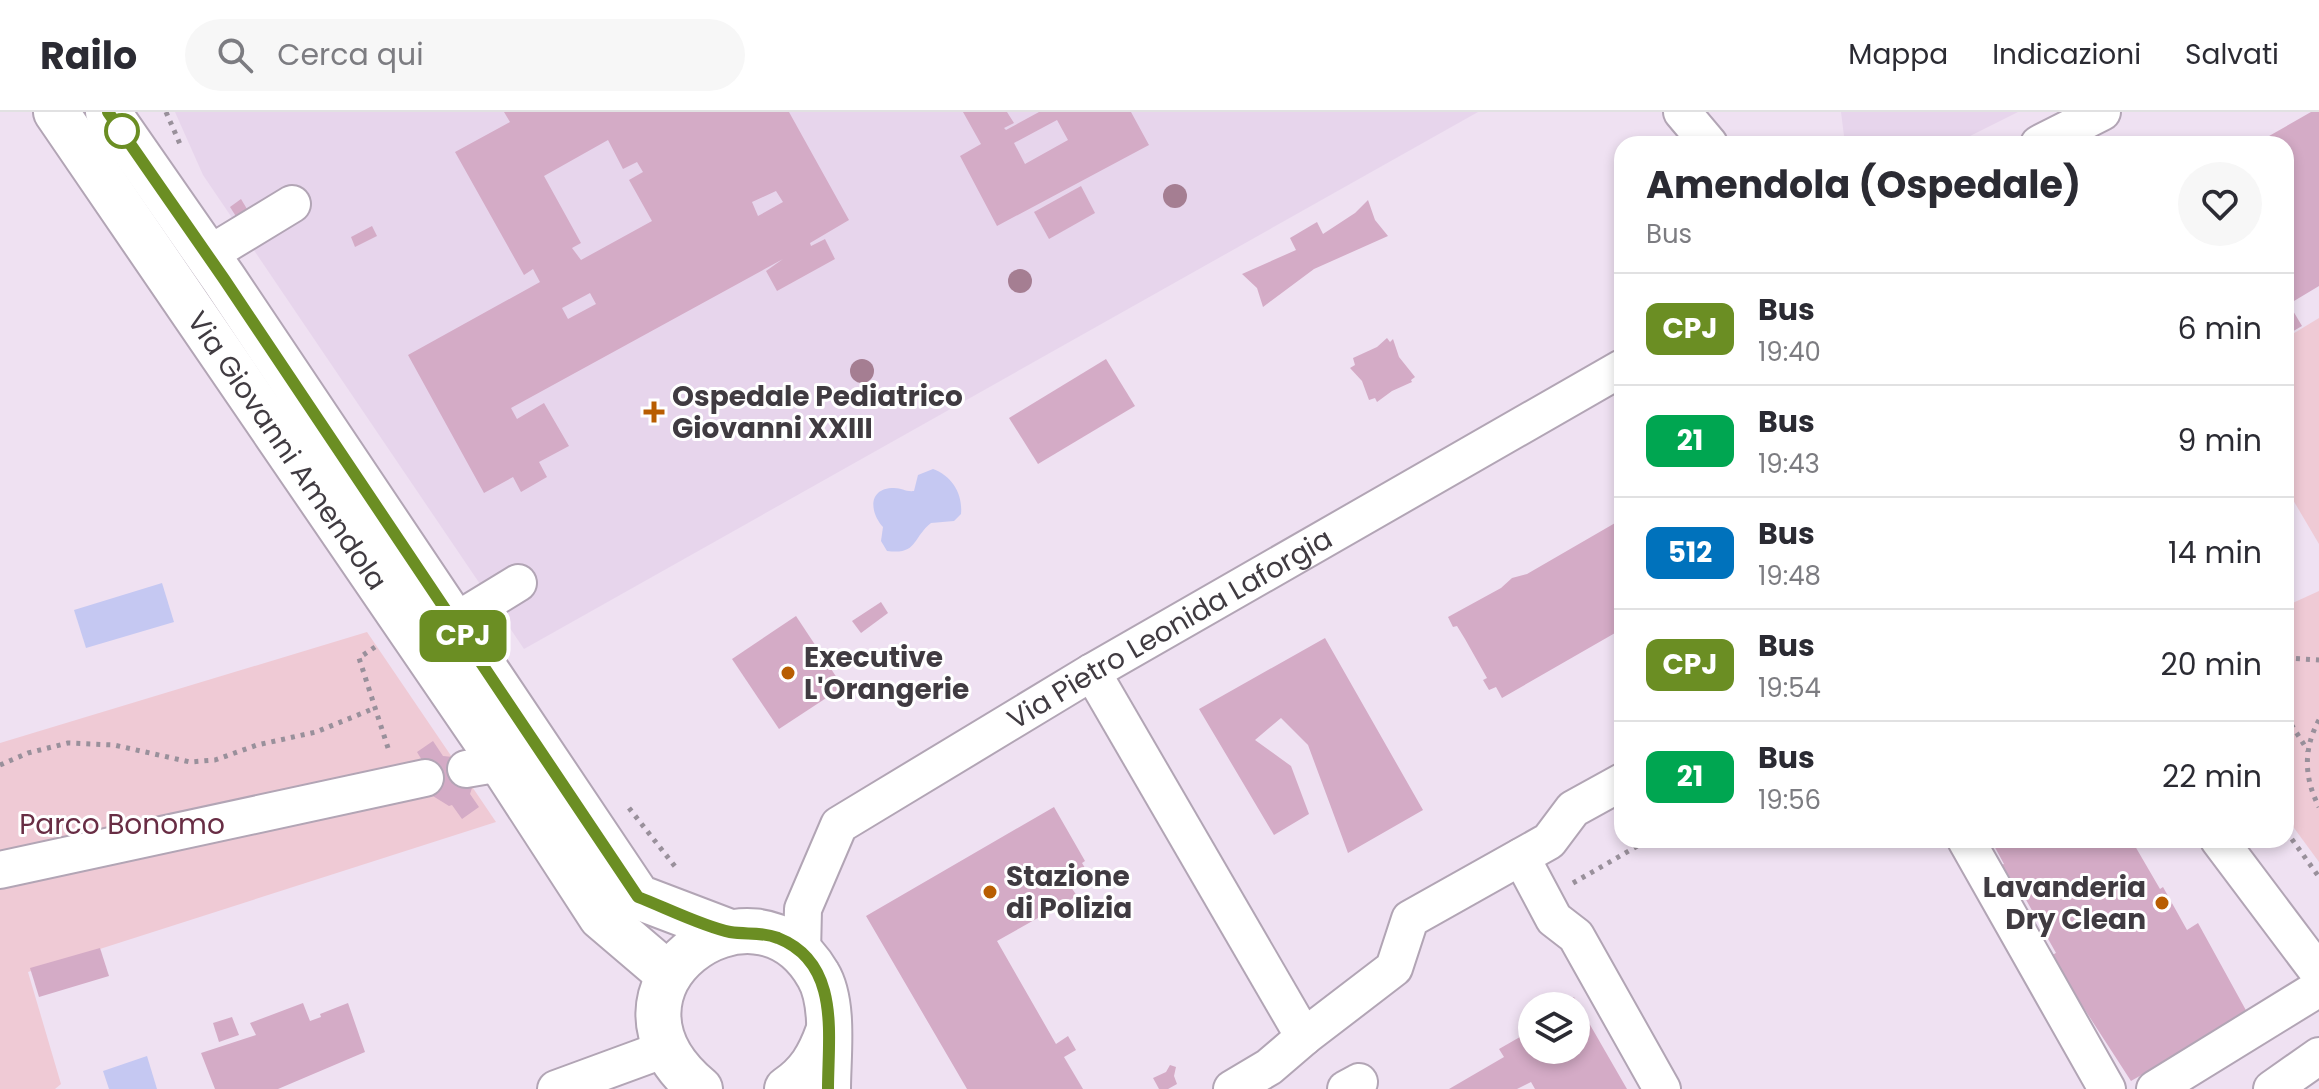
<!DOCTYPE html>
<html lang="it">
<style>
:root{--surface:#fff;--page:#f7f7f7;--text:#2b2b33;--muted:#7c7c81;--line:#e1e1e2}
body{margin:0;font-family:Poppins,sans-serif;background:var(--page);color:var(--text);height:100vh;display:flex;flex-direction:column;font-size:30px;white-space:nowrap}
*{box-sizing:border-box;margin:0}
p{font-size:26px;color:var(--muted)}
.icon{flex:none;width:44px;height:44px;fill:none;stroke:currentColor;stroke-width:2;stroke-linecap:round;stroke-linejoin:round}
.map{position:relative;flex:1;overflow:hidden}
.side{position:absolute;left:1614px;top:24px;width:680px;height:712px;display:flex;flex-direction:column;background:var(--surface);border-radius:24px;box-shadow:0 4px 12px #0003}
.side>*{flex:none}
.badge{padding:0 16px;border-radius:12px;font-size:28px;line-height:52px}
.controls{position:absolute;left:1518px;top:880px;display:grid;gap:16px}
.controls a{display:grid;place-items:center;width:72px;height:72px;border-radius:50%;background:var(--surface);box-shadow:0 4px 12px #0003;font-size:40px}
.map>.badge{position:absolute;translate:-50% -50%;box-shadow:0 0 0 4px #fff}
.round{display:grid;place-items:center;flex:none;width:84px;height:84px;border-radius:42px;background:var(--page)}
.summary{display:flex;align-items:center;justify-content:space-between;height:136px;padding:0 32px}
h1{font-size:38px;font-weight:700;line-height:60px}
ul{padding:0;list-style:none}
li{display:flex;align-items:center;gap:24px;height:112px;padding:0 32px;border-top:2px solid var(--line)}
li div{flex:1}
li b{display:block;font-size:30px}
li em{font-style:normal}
li .badge{min-width:88px;font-weight:700;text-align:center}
header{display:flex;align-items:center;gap:48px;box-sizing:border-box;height:112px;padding:0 40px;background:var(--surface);border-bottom:2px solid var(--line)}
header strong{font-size:38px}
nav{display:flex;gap:44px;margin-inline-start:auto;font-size:28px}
.search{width:560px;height:72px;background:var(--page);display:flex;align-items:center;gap:20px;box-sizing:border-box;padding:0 28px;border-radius:44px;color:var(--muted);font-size:30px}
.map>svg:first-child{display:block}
.built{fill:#e7d5ec}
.green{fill:#efcad5}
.water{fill:#c5c8f2}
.building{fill:#d4abc6;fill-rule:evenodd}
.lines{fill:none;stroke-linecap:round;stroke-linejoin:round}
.minor-casing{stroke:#b2a5b5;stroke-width:40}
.major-casing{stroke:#b2a5b5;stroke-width:48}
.path{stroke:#99909b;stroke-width:5;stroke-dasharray:4 6;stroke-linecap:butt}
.minor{stroke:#fff;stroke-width:36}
.major{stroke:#fff;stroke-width:44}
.tree{fill:#a57e92}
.line-casing{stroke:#fff;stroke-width:18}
.line{stroke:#6b8e23;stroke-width:12}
.stop-dot{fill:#fff;stroke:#6b8e23;stroke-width:4}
.poi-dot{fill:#b85d01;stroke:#fff;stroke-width:3}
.labels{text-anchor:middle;stroke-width:6;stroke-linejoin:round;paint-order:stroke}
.poi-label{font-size:28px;font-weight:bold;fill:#403b41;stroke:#fff;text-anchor:start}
.street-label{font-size:28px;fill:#403b41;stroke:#fff}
.park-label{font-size:28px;fill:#682d44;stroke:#fff}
</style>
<header>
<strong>Railo</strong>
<div class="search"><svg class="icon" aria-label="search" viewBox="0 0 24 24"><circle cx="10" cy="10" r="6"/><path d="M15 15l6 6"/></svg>Cerca qui</div>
<nav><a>Mappa</a><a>Indicazioni</a><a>Salvati</a></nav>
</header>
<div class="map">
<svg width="2319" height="977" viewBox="0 0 2319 977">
<rect width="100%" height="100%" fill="#efe1f2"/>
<g class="built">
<polygon points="175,0 1478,0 524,537 203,63"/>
<polygon points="1841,0 2018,0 1954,32 1845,32"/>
</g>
<g class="green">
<polygon points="2319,206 2319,432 2286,376 2286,226"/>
<polygon points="2319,479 2319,750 2286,705 2286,494"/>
<polygon points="367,520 496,710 28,860 61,972 55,977 0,977 0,631"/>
</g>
<g class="water">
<path d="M 933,357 C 952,364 963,382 961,402 L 954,409 L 931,411 C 912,426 918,443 887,439 L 881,429 L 883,415 C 870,401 867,376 894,376 C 902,376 906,380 914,379 L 918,363 Z"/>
<polygon points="162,471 174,510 86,536 74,498"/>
<polygon points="147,944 157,977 109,977 103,959"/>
</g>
<g class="building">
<path d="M 504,0 L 789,0 L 849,108 L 810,131 L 811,134 L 825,127 L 835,147 L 777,179 L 766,159 L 783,147 L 511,296 L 517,307 L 544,291 L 569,334 L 539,350 L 547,365 L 521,380 L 513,365 L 484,381 L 408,243 L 540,170 L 533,157 L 524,163 L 455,40 L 510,10 ZM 608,28 L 623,57 L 637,50 L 643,60 L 629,68 L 652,109 L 581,148 L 572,136 L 581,131 L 544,64 ZM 776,79 L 783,90 L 758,104 L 752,90 ZM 590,181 L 596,192 L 568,207 L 562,196 Z"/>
<path d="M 963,0 L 1007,0 L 1014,11 L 1004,16 L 1006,18 L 1039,0 L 1131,0 L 1149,33 L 997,114 L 960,44 L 981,32 ZM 1057,8 L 1068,28 L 1025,52 L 1014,31 Z"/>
<polygon points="2311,0 2319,0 2319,174 2289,192 2302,214 2290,221 2286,216 2286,32 2255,32"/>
<polygon points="1081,74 1095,101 1049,127 1034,100"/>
<polygon points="241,87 250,102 239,109 230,95"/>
<polygon points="1368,88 1375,108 1388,124 1314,157 1263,195 1257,176 1242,162 1296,138 1290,126 1317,110 1323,122 1355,101"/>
<polygon points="372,114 377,124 355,135 351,125"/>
<polygon points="1387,226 1390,230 1393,227 1399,245 1415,265 1411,268 1412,270 1392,279 1377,290 1375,286 1369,288 1362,269 1350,256 1355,253 1353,246 1377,235"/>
<polygon points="1106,247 1135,294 1038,352 1009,306"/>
<polygon points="1622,407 1622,517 1502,586 1496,575 1489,578 1483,568 1487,566 1465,527 1457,514 1453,515 1448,505 1501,476 1512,466 1527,462"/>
<polygon points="881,490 888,501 861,521 852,509"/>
<polygon points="796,504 843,575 779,617 732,547"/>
<polygon points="1325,526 1423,698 1348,741 1308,633 1281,606 1255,628 1291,654 1309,702 1274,723 1199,597"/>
<polygon points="433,629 443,644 453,645 464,658 472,676 470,682 479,695 462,707 452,693 449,694 428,681 425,653 417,640"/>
<polygon points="1054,695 1085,749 1082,751 1090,764 1071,775 1077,784 997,829 1056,932 1068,924 1076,938 1064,945 1083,977 967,977 866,804"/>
<polygon points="1991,728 2129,728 2133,735 2135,734 2160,777 2163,775 2187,818 2198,811 2248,902 2131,969 2050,844 2056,841 2020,777 2013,781 1998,754 2004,752"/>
<polygon points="100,836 109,864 39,885 30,856"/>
<polygon points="1574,885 1627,977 1535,977 1531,970 1517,977 1449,977 1504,945 1499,937 1532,918 1527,910 1532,907 1532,938 1576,938 1576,894 1554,894"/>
<polygon points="303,891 310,909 321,905 320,902 348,891 365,940 278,977 215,977 201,941 256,923 250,911"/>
<polygon points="232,905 239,923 219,930 213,911"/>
<polygon points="1170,953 1176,955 1174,964 1177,972 1168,977 1159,977 1153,966 1166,960"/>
</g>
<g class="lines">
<g class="minor-casing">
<g id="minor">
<polyline points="1682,0 1709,32"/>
<polyline points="2039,32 2102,0"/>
<polyline points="208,143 292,92"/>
<polyline points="431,524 518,471"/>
<polyline points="1092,560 1304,925"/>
<polyline points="466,657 501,651"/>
<polyline points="1966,728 2107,977"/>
<polyline points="2219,728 2319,861"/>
<polyline points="1521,745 1554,807 1576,824 1662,977"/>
<polyline points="0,758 425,666"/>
<path id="s1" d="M 802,841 L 803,797 L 839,713 L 1092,560 L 1622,256"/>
<polyline points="556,977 665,937"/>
<polyline points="1232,977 1269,955 1304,925 1394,856 1410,807 1549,729 1573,697 1622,670"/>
<polyline points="1346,977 1359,970"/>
<polyline points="2155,977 2319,876"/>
<polyline points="2272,977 2319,944"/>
</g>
</g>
<g class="major-casing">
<g id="major">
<path id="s2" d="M 56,0 L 501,651 L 601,805 L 669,863"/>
<polyline points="108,0 224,167 638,785 730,820"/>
<path d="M 700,977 C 579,877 754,751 818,863 C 835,891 828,944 828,977"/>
<path d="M 787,977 C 809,962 819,945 828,920"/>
</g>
</g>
<g class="path">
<polyline points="166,0 180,32"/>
<polyline points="375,535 359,546 389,639"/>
<polyline points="2286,546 2319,548"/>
<polyline points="2286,604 2308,639"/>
<path d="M 2319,608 C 2303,637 2304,666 2319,695"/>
<polyline points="0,653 28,641 68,631 114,633 190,650 215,648 257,633 316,620 375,596"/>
<polyline points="629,696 677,757"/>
<polyline points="2286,719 2319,765"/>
<polyline points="1573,771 1648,728"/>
</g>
<use href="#minor" class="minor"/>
<use href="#major" class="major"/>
</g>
<g class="tree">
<circle cx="1175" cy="84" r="12"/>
<circle cx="1020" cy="169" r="12"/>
<circle cx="862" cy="259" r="12"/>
</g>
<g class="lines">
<g class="line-casing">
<path id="line" d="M 108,0 L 224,167 L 638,785 C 664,795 704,815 730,820 C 747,823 759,819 778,826 C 841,851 828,923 828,977"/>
</g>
<use href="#line" class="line"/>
</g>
<circle class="stop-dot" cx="122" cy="19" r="16"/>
<g class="poi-dot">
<path d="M650 288h8v8h8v8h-8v8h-8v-8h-8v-8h8z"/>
<circle cx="788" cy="561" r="8"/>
<circle cx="990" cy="780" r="8"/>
<circle cx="2162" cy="791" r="8"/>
</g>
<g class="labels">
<g class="poi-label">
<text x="672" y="294">Ospedale Pediatrico<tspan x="672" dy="32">Giovanni XXIII</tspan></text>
<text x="804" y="555">Executive<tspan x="804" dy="32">L'Orangerie</tspan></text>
<text x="1006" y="774">Stazione<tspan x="1006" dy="32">di Polizia</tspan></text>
<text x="2146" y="785" text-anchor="end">Lavanderia<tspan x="2146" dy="32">Dry Clean</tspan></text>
</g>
<g class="street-label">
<text dy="10" stroke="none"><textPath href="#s2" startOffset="410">Via Giovanni Amendola</textPath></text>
<text dy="10" stroke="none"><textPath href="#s1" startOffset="520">Via Pietro Leonida Laforgia</textPath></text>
</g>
<g class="park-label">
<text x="122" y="722">Parco Bonomo</text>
</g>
</g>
</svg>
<div class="controls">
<a><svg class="icon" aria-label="layers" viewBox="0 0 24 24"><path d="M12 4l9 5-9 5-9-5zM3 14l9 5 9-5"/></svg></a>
</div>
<b class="badge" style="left:463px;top:524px;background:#6b8e23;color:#fff">CPJ</b>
<section class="side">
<div class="summary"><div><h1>Amendola (Ospedale)</h1><p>Bus</p></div><a class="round"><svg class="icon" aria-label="heart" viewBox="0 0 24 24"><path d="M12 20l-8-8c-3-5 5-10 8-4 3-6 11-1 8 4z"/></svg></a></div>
<ul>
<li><span class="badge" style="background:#6b8e23;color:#fff">CPJ</span><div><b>Bus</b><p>19:40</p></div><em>6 min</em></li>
<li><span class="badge" style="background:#00a651;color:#fff">21</span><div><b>Bus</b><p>19:43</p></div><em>9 min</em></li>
<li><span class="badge" style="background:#0072bc;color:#fff">512</span><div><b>Bus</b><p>19:48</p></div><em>14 min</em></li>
<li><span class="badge" style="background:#6b8e23;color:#fff">CPJ</span><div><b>Bus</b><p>19:54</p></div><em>20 min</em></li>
<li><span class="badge" style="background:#00a651;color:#fff">21</span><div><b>Bus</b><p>19:56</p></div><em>22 min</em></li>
</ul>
</section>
</div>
